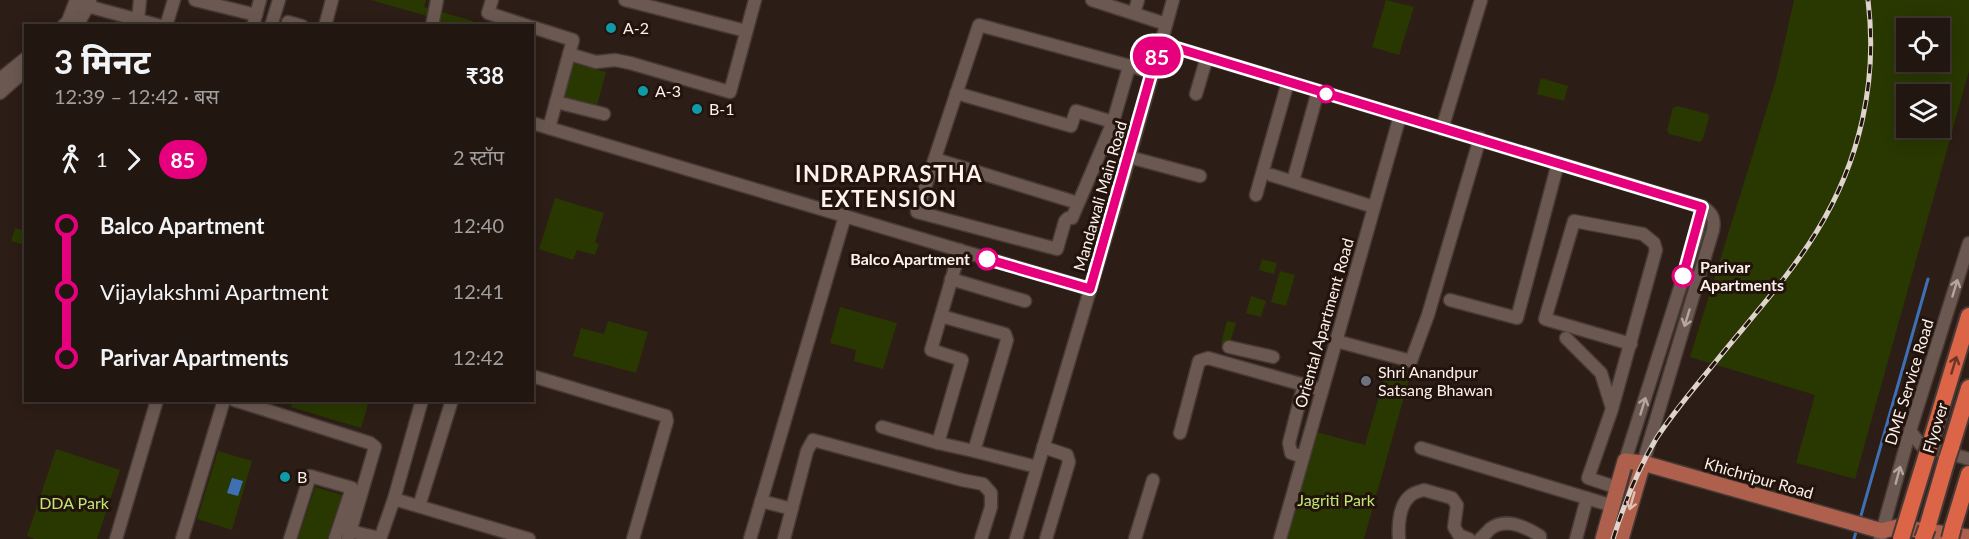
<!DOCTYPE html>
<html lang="hi">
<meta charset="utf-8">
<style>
:root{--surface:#211610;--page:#2d231e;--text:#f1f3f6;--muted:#a29f9f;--line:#3e3530}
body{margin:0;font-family:Lato,"Noto Sans Devanagari",sans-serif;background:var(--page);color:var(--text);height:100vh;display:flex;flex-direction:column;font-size:22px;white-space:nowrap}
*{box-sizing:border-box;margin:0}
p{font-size:20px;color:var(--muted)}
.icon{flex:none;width:33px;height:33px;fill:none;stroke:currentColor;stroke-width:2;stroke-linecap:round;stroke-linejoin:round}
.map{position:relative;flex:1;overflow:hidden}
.details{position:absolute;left:24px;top:24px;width:510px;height:378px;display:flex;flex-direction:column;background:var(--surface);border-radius:0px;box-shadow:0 3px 15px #0003,0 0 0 2px var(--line)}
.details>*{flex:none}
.badge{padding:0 12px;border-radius:20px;font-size:21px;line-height:39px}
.fabs{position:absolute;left:1896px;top:18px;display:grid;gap:12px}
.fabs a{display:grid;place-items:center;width:54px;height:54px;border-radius:0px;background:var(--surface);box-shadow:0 3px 15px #0003,0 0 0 2px var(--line);font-size:30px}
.map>.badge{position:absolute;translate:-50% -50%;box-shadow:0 0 0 3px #fff}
.legs{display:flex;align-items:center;gap:9px;height:66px;padding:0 30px;font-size:20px}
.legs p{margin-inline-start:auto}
.head{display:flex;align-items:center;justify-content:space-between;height:102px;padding:0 30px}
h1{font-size:33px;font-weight:700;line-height:45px}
ul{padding:0 30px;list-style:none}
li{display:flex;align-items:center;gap:21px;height:66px;font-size:22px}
li i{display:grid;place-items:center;width:9px;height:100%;margin:0 8px;background:currentColor}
li i::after{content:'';width:15px;height:15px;margin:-8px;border:4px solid;border-radius:50%;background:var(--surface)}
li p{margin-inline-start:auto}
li:first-child i{background:linear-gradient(#0000 50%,currentColor 0)}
li:last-child i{background:linear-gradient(currentColor 50%,#0000 0)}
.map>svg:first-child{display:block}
.green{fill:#293800;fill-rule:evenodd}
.water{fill:#3d70b4}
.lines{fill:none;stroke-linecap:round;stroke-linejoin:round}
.stream{stroke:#3d70b4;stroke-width:3}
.minor-casing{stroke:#473a36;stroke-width:15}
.major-casing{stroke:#473a36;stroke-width:18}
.highway-casing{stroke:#473a36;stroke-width:20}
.minor{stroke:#6b5951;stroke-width:12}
.major{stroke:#af604c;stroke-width:15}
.highway{stroke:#dc6548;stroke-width:16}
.rail-casing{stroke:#ded3cd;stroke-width:5}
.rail{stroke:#22140d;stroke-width:3;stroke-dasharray:9;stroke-linecap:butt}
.highway-bridge-casing{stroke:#473a36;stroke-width:20;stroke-linecap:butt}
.highway-bridge{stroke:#dc6548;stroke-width:16}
.oneway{stroke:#b4a59e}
.oneway2{stroke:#6c3425}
.oneway3{stroke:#e1beb4}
.line-1-casing{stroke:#fff;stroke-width:14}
.line-1{stroke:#e6007e;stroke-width:9}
.culture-dot{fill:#0f9aa8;stroke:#22140d;stroke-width:2}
.stop-1-dot{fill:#fff;stroke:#e6007e;stroke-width:3}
.worship-dot{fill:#6b7280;stroke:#22140d;stroke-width:2}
.labels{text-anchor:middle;stroke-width:6;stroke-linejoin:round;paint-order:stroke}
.poi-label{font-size:16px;fill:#fcf1ec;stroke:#22140d;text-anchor:start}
.street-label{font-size:16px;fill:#fcf1ec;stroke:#22140d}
.stop-label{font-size:16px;font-weight:bold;fill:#fcf1ec;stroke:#22140d;text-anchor:end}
.park-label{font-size:16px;fill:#c1e773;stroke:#22140d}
.district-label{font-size:22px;font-weight:bold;letter-spacing:1.5px;fill:#fcf1ec;stroke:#22140d}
</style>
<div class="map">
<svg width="1969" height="539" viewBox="0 0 1969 539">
<rect width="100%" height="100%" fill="#2c1d16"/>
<g class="green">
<polygon points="371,0 426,0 424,7 473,21 472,25 425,25 427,16"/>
<polygon points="1386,0 1414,7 1399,55 1372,47"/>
<path d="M 1794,0 L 1969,0 L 1969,71 L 1855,479 L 1796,463 L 1815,395 L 1690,357 L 1776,79 ZM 1906,28 L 1940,28 L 1940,62 L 1906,62 ZM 1906,94 L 1940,94 L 1940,128 L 1906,128 Z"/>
<polygon points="571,63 606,72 597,106 562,97"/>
<polygon points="1541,78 1568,86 1564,101 1537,94"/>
<polygon points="1678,106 1708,114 1709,118 1703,139 1700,142 1669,134 1667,130 1673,108"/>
<polygon points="555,198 604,213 595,242 599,244 595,255 577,250 573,260 539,249"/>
<polygon points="15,228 25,231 25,245 11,241"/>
<polygon points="1262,259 1277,263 1274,274 1259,270"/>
<polygon points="1280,271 1295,275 1286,306 1271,302"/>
<polygon points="1251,296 1266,301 1261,317 1246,313"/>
<polygon points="840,307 897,323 883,369 854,361 856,350 830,343"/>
<polygon points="608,321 648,332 636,373 573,356 581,328 604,334"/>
<polygon points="1227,321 1236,323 1229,346 1221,343"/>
<polygon points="1388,365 1411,372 1364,539 1286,539 1316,432 1365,445"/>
<polygon points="292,401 368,400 369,401 361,428 291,407"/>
<polygon points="56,449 120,470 97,539 35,539 27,536"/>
<polygon points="218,451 252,461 232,530 197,519"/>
<polygon points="315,487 342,495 327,539 298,539"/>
</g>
<polygon class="water" points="232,478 243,481 238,496 227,493"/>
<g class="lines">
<g class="stream">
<polyline points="1860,519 1928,279"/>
<polyline points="1854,539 1857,528"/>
</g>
<g class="minor-casing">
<g id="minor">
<polyline points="195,0 256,15"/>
<polyline points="492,0 488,13 528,26"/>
<polyline points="625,0 746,31"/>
<polyline points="1092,0 1166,24"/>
<polyline points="76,3 161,26"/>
<polyline points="1134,13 1138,0"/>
<polyline points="138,20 140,0"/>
<polyline points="288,22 302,26"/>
<polyline points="63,26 68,21 76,0"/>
<polyline points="77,26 88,6 90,0"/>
<polyline points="166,26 174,0"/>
<polyline points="253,26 260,0"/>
<polyline points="271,26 279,0"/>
<polyline points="325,26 332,0"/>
<polyline points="432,26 437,0"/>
<polyline points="532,27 573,40 569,54"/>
<path d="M 1160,43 L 1703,207 C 1713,214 1715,219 1713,230 L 1643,463"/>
<polyline points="1129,67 1113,122 1072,218 1068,218 1065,221 1057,249 917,212 979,25 1152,72"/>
<polyline points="0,79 26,58"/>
<polyline points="0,93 26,70"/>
<polyline points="956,93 1071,126 1076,111 1113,122"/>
<polyline points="1196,94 1207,57"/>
<polyline points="556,102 604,114"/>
<polyline points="532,123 1090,289"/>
<polyline points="549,128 569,54 596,62 615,60 630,63 730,92 755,0"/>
<polyline points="1442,129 1481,0"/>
<polyline points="1129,157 1200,176"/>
<polyline points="935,159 1078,203"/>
<polyline points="1271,175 1374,207"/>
<polyline points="1293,181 1318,91"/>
<polyline points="1256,195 1288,82"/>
<polyline points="960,250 931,350 962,360 938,443 974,451"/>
<polyline points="951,279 1025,301"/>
<polyline points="1450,300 1517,318 1558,163"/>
<polyline points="941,316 1005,334 1007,340 974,451 1037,467"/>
<polyline points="1566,338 1601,373 1612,408"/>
<polyline points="1336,341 1411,361 1428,315 1480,138"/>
<polyline points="1229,347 1273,357"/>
<polyline points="532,376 666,416 667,421 633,539"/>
<polyline points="234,400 370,443 375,447 348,539"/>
<polyline points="882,427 938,443"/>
<polyline points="1910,431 1921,445 1969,459"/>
<polyline points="1180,433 1199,361 1208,358 1322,390"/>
<polyline points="1043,447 1067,455 1069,462 1046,539"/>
<polyline points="1421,448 1613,506"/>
<polyline points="1303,457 1291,453 1289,443 1304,384"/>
<polyline points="1625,461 1697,234 1703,207"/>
<polyline points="1618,488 1588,478 1612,409 1656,250 1654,243 1643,234 1574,221 1545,319 1631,344"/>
<polyline points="394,499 529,539"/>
<polyline points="761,501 792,509"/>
<polyline points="419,506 452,400"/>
<polyline points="344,528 358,533 380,538"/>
<polyline points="116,539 157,400"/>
<polyline points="182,539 224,400"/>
<polyline points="290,539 310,476 352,488 335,539"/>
<polyline points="380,539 394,499 422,400"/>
<polyline points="750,539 845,216"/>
<polyline points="784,539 807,451 813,440 962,480 983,484 991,493 991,507 981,539"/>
<polyline points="1016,539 1126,169 1173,0"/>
<polyline points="1135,539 1153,480"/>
<polyline points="1280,539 1400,116"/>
<path d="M 1399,539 C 1398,526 1399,505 1410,496 C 1413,493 1420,491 1424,490 L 1452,498 L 1457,505 L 1454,527 L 1459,535 L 1469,539"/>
<path d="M 1480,539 C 1484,536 1487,532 1490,529 C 1505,517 1526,527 1540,536 L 1540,539"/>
<polyline points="1576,539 1587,498"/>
<polyline points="1880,539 1910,431 1969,243"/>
</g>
</g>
<g class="major-casing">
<g id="major">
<polyline points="1603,539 1625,461 1643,463 1882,531 1897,527 1969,537"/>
<polyline points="1621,539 1643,463"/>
</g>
</g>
<g class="highway-casing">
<g id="highway">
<polyline points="1931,441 1969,316"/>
<polyline points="1951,447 1969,388"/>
<polyline points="1953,527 1969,474"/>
<polyline points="1927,528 1947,459"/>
</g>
</g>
<use href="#minor" class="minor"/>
<use href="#major" class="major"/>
<use href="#highway" class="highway"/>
<g class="rail-casing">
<path id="rail" d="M 1613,539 C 1624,504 1637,471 1656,439 C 1674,411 1696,386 1717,360 C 1751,318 1789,277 1817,231 C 1860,161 1878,81 1868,0"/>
</g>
<use href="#rail" class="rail"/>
<g class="highway-bridge-casing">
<g id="highway-bridge">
<polyline points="1947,459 1951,447"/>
<polyline points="1901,539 1931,441"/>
<polyline points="1923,539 1927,528"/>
<polyline points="1950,539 1953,527"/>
</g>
</g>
<use href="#highway-bridge" class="highway-bridge"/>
</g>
<defs><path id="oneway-shaft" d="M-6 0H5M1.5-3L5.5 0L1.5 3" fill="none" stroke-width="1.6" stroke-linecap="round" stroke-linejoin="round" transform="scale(1.5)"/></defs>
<g class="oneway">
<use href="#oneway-shaft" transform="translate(1955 288) rotate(-73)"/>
<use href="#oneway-shaft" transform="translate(1687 318) rotate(107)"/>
<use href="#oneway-shaft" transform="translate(1643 406) rotate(-73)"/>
<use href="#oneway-shaft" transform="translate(1898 475) rotate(-75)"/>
</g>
<use class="oneway2" href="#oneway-shaft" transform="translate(1954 365) rotate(-73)"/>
<use class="oneway3" href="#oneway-shaft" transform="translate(1632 501) rotate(106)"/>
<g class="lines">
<g class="line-1-casing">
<polyline id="line-1" points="987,259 1090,289 1160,43 1702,207 1683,276"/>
</g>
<use href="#line-1" class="line-1"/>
</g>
<g class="culture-dot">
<circle cx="611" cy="28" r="6"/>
<circle cx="643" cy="91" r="6"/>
<circle cx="697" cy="109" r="6"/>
<circle cx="285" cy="477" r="6"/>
</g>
<g class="stop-1-dot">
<circle cx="1326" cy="94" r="8"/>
<circle cx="987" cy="259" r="10"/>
<circle cx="1683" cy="276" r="10"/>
</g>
<circle class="worship-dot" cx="1366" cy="381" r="6"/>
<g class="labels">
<g class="poi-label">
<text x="623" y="34">A-2</text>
<text x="655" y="97">A-3</text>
<text x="709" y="115">B-1</text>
<text x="1378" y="378">Shri Anandpur<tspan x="1378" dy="18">Satsang Bhawan</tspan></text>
<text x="297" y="483">B</text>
</g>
<g class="street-label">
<text transform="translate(1100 196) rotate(-74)" y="6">Mandawali Main Road</text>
<text transform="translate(1324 323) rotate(-74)" y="6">Oriental Apartment Road</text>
<text transform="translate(1909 382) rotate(-73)" y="6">DME Service Road</text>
<text transform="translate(1935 428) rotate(-73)" y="6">Flyover</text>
<text transform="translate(1759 478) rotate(16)" y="6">Khichripur Road</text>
</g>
<g class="stop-label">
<text x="970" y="265">Balco Apartment</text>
<text x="1700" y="273" text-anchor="start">Parivar<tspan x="1700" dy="18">Apartments</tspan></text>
</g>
<g class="park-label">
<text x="1336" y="506">Jagriti Park</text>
<text x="74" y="509">DDA Park</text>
</g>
<g class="district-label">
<text x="889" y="182">INDRAPRASTHA<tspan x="889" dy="25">EXTENSION</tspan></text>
</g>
</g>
</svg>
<div class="fabs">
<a><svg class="icon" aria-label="locate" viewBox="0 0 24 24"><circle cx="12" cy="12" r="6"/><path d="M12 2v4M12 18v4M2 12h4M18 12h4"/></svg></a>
<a><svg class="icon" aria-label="layers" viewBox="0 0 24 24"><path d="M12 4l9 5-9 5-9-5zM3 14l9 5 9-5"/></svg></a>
</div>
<b class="badge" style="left:1157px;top:56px;background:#e6007e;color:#fff">85</b>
<section class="details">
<div class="head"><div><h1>3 मिनट</h1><p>12:39 – 12:42 · बस</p></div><b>₹38</b></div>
<div class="legs"><svg class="icon" aria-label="walk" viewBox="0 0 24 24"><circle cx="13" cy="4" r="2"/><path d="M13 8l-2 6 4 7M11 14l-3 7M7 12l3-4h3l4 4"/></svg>1<svg class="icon" aria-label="forward" viewBox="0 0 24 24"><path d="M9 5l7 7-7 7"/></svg><b class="badge" style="background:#e6007e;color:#fff">85</b><p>2 स्टॉप</p></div>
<ul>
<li><i style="color:#e6007e"></i><b>Balco Apartment</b><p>12:40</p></li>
<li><i style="color:#e6007e"></i><span>Vijaylakshmi Apartment</span><p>12:41</p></li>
<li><i style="color:#e6007e"></i><b>Parivar Apartments</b><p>12:42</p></li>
</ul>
</section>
</div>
